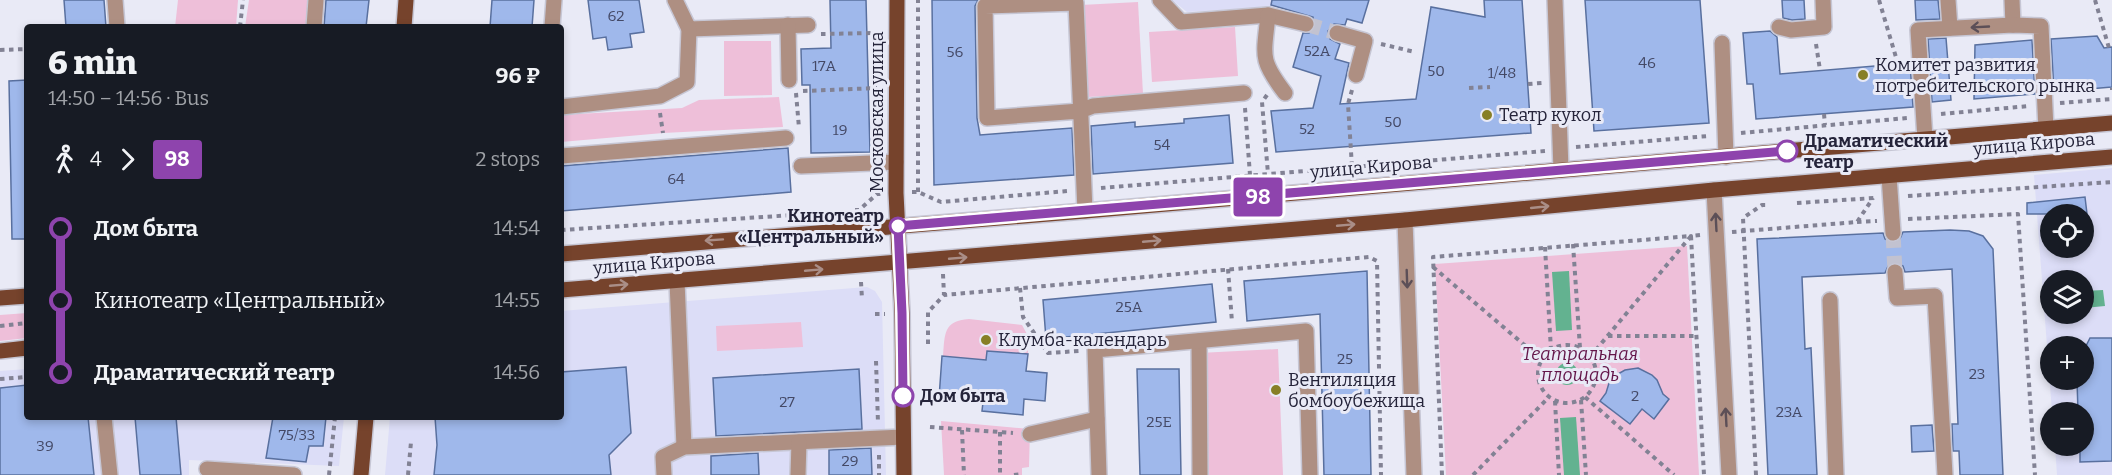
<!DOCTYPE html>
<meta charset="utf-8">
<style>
:root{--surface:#171b24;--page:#20242c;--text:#f1f3f6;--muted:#9ea1a6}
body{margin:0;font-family:Bitter,serif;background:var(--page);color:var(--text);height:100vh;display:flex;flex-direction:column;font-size:22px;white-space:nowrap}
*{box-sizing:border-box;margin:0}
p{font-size:20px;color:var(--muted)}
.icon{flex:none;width:33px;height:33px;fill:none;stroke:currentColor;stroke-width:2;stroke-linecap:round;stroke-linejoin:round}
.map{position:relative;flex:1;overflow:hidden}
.details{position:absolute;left:24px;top:24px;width:540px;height:396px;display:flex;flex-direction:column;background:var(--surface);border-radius:6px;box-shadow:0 3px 9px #0003}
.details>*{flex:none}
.badge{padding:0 12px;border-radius:4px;font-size:21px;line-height:39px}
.fabs{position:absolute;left:2040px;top:204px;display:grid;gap:12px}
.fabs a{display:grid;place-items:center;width:54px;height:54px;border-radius:50%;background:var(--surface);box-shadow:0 3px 9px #0003;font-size:30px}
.map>.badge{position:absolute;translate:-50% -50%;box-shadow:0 0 0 3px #fff}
.legs{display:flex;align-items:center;gap:9px;height:66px;padding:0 24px;font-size:20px}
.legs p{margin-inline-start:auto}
.summary{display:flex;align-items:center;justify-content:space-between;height:102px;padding:0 24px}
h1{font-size:33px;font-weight:800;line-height:45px}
ul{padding:0 24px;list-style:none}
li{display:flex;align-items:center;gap:21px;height:72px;font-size:22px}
li i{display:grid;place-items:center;width:9px;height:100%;margin:0 8px;background:currentColor}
li i::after{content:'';width:15px;height:15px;margin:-8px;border:4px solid;border-radius:50%;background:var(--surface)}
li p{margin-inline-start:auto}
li:first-child i{background:linear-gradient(#0000 50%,currentColor 0)}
li:last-child i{background:linear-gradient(currentColor 50%,#0000 0)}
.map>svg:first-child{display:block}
.built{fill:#dcddf7;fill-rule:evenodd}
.green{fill:#eebfd9}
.water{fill:#63b290}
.building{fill:#9fb8eb;stroke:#59709f;stroke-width:1.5}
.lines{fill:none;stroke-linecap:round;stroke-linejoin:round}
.minor-tunnel{stroke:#c2c2d0;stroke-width:15;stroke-dasharray:15 8;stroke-linecap:butt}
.minor-casing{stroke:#c6c6d4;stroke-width:18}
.major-casing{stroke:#c6c6d4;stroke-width:18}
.path{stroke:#828294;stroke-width:4;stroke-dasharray:4.5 4.5;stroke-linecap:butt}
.minor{stroke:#ae8f82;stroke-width:15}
.major{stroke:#76432c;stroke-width:15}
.oneway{stroke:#5c4f57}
.oneway2{stroke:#aa8e87}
.line-1-casing{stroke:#fff;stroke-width:14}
.line-1{stroke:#8e44ad;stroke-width:9}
.poi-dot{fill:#877f26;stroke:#e9eaf6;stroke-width:2}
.stop-1-dot{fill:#fff;stroke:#8e44ad;stroke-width:3}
.labels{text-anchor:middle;stroke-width:6;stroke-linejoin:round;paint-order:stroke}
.number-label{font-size:15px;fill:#444966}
.poi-label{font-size:18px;fill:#25243a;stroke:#e9eaf6;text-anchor:start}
.street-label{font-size:18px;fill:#25243a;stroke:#e9eaf6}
.stop-label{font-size:18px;font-weight:bold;fill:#25243a;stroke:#e9eaf6;text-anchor:start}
.park-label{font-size:18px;font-style:italic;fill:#64164a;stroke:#e9eaf6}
</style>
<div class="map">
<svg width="2112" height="475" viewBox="0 0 2112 475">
<rect width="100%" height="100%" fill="#e9eaf6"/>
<g class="built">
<polygon points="1172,0 1300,0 1299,5 1187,12"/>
<path d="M 2112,168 L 2112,475 L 2057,475 L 2055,446 L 2084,446 L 2084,412 L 2052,412 L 2034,175 ZM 2050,214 L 2084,214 L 2084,248 L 2050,248 ZM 2050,280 L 2084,280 L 2084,314 L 2050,314 ZM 2050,346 L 2084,346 L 2084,380 L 2050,380 Z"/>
<polygon points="867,287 875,291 882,302 886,475 385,475 390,417 561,417 561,311"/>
<polygon points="27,369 27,417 344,417 339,466 189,460 189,475 0,475 0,371"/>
</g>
<g class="green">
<polygon points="178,0 238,0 236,27 175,27"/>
<polygon points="249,0 311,0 308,27 245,27"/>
<polygon points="1138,2 1143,94 1087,97 1081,5"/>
<polygon points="1235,27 1238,76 1152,82 1149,32"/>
<polygon points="724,41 771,41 772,95 724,96"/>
<polygon points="779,97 783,127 663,133 561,142 561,115 682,108 699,100"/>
<polygon points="1687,246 1699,475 1446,475 1435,264"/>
<polygon points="27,313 27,338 0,341 0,315"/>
<path d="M 969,319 L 1022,325 L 1028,336 L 1028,354 L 987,351 L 986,360 L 943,356 C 945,334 943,321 969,319 Z"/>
<polygon points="801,322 803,347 717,351 716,326"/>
<polygon points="1278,349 1283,475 1204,475 1199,353"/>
<polygon points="941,421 1030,429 1029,467 1022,468 1022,475 944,475"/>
</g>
<g class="water">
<polygon points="1569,271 1572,330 1556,331 1552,272"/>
<polygon points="2103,290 2105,306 2084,308 2084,291"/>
<circle cx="1567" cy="374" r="11"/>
<polygon points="1576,417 1580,475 1564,475 1560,418"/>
</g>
<g class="building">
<polygon points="64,0 104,0 106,27 66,27"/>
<polygon points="326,0 369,0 366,27 324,27"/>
<polygon points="492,0 534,0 532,27 490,27"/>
<polygon points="588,0 639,0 644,32 630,34 632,47 608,50 606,37 593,39"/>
<polygon points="830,0 866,0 870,152 811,153 810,85 802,85 801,49 831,48"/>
<polygon points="932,0 978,0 975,6 977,118 980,135 1072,128 1074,175 934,185"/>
<polygon points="1272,0 1369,0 1362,23 1347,19 1345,25 1334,24 1328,31 1330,39 1340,44 1335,59 1349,63 1340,104 1416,99 1431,7 1485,17 1484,0 1522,0 1531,133 1276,152 1271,111 1313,108 1321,76 1293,67 1303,33 1309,33 1315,27 1313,17 1271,5"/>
<polygon points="1585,0 1700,0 1709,123 1594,131"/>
<polygon points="1782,0 1804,0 1805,19 1792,20 1783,18"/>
<polygon points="1915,0 1938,0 1940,19 1916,20"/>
<polygon points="1770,31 1777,37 1780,74 1910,63 1913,107 1756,119 1753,84 1747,84 1743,33"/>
<polygon points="2097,36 2104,48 2112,47 2112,87 2054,92 2051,39"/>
<polygon points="1946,38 1951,100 1932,102 1928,39"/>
<polygon points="2032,40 2035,94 1974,99 1975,45"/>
<polygon points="27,80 27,239 12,239 9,81"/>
<polygon points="1229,115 1233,163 1093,174 1091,126 1135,122 1135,127 1184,123 1184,119"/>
<polygon points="788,148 791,192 561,211 561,166"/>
<polygon points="2085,197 2087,214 2027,214 2027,203"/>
<polygon points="1950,230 1969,231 1983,236 1993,249 2003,475 1960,475 1959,451 1953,451 1952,424 1958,424 1952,269 1905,272 1903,266 1895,262 1889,264 1885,273 1802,277 1805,349 1811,348 1817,475 1768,475 1757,239 1883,233 1885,239 1893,243 1899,241 1903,232"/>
<polygon points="1367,271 1371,475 1324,475 1320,314 1247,321 1244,281"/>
<polygon points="1212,284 1216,322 1046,339 1043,300"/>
<polygon points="2090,338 2112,338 2112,461 2080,462 2080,446 2084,446 2084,412 2078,412 2077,380 2084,380 2084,350"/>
<polygon points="987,351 1028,354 1026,371 1047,373 1045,401 1024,399 1023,415 982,411 983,402 939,398 942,356 986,360"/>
<polygon points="626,367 631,433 609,455 611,475 434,475 437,445 435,417 561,417 561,372"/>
<polygon points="1638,368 1652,375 1657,380 1663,394 1669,399 1654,419 1642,409 1630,424 1600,401 1606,393 1609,383 1616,375 1625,370"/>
<polygon points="859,369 862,429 716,436 713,378"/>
<polygon points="1137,369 1179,369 1181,475 1140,475"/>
<polygon points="27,385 27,417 88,417 94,475 0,475 0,388"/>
<polygon points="135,417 176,417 181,475 140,475"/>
<polygon points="273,417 326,417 323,446 309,446 306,462 266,458"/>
<polygon points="1932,425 1934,451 1912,452 1911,426"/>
<polygon points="871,448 872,475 829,475 829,450"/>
<polygon points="758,453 759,475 711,475 711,456"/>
</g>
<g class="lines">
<g class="minor-tunnel">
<polyline points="1306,24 1337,33"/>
<polyline points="1893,233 1895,272"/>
</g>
<g class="minor-casing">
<g id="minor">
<polyline points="115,0 117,27"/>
<polyline points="675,0 689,29 808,25"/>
<polyline points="1160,0 1181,22 1268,15 1306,24"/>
<polyline points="1555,0 1561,170"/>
<polyline points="1948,0 1950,28"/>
<polyline points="2012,0 2013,25"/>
<path d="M 1268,15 C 1264,56 1259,59 1285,93"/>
<polyline points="788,25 789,80"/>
<polyline points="314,27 316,0"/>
<polyline points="552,27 554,0"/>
<polyline points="1779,27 1791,30 1824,27 1823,0"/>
<polyline points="1337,33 1365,41 1356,75"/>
<polyline points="1722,43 1726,157"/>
<polyline points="561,107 660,96 687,82 689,29"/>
<polyline points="1925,139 1918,30 2013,25 2041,26 2046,129"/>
<polyline points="561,156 786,138"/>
<polyline points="801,166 896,162"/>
<polyline points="1889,176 1893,233"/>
<polyline points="1714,190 1729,475"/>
<polyline points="1085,211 1076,3 985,6 987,118 1080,111 1093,106 1244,93"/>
<polyline points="1405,220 1414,475"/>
<polyline points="1895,272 1897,298 1935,296 1945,475"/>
<polyline points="677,281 684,447"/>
<polyline points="1830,300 1836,475"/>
<polyline points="1199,341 1200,475"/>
<polyline points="104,417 110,475"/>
<polyline points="1030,434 1097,419"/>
<polyline points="207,469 294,475"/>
<polyline points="664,475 663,457 684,447 903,437"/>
<polyline points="798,475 799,442"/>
<polyline points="1099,475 1095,350 1306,331 1310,475"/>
</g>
</g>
<g class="major-casing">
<g id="major">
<polyline points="897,0 896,193 902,313 904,475"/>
<polyline points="404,27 406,0"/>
<polyline points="561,254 1085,211 2112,123"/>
<polyline points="561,290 1405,220 1714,190 2112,157"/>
<polyline points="0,298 27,296"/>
<polyline points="0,351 27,348"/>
<polyline points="361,475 366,417"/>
</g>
</g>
<g class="path">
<polyline points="1879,0 1898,64"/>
<polyline points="2095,0 2109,48"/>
<polyline points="240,27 243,0"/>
<polyline points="821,34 877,33"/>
<polyline points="1381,44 1415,52"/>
<polyline points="1816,44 1820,70"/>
<polyline points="0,50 27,49"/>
<polyline points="1528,84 1542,83"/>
<polyline points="1469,88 1490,87"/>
<polyline points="2112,88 2112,90"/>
<polyline points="1352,90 1348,104 1352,167"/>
<polyline points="803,91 877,88"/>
<polyline points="796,93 799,128"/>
<polyline points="1267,95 1262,102 1268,174"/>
<polyline points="2060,103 2112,99"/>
<polyline points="1245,108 1250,175"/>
<polyline points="660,113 663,133"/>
<polyline points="1824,114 1825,125"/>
<polyline points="1941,114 2029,106"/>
<polyline points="1741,133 1907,118"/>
<polyline points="1576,147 1709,136"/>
<polyline points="1101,188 1545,151"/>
<polyline points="912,192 918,192 941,202 1067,191"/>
<polyline points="918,192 918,0"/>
<polyline points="1908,196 2112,182"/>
<polyline points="1797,203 1874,198"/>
<polyline points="855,210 859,210 877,194 881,194"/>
<polyline points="1908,219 2018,214 2035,475"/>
<polyline points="1857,222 1877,221"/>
<polyline points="561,230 794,215"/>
<polyline points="1732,232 1857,222 1873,198"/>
<polyline points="1700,235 1691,236 1704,475"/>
<polyline points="1573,244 1580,348"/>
<polyline points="1545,247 1551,350"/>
<polyline points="1433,267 1542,360"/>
<polyline points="1228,269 1232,322"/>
<polyline points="943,274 944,295"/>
<polyline points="861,282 862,299"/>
<polyline points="1020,288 1023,317 1048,353 1079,351"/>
<polyline points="875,314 885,314"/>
<polyline points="0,326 27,323"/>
<polyline points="1608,336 1696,336"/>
<polyline points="928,344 928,312 944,295 1369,257 1377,261 1381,475"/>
<circle cx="1567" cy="374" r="29"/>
<polyline points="876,361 878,423"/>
<polyline points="0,379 27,377"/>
<polyline points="1585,397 1674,475"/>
<polyline points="1581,400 1586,475"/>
<polyline points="1555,401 1559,475"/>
<polyline points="930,427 1013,433"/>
<polyline points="962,430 964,475"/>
<polyline points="1000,432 1000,475"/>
<polyline points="879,455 879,475"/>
<polyline points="329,475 335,417"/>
<polyline points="408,475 411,442"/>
<polyline points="1014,475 1022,474"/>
<polyline points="1442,475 1433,257 1691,236 1590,357"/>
<polyline points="1473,475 1549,397"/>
<polyline points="1756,475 1743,218 1762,205 1766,205"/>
</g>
<use href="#minor" class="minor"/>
<use href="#major" class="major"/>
</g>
<defs><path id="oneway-shaft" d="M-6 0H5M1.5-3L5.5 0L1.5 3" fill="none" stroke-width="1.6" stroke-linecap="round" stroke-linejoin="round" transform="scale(1.5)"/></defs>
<g class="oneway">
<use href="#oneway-shaft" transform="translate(1980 27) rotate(177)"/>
<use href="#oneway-shaft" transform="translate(1716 222) rotate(-93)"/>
<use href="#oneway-shaft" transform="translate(1407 279) rotate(88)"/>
<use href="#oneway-shaft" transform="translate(1726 417) rotate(-93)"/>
</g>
<g class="oneway2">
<use href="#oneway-shaft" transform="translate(1540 207) rotate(-6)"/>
<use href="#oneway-shaft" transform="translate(1346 225) rotate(-5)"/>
<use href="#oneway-shaft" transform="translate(714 240) rotate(176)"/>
<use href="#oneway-shaft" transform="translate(1152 241) rotate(-5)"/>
<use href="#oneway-shaft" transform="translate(958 258) rotate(-5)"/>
<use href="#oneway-shaft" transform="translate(814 270) rotate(-5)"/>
<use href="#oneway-shaft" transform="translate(619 285) rotate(-5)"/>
</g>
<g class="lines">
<g class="line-1-casing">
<polyline id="line-1" points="903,396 902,313 898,226 1787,151"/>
</g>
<use href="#line-1" class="line-1"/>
</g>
<g class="poi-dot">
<circle cx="1863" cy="75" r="6"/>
<circle cx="1487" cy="115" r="6"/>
<circle cx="986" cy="340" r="6"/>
<circle cx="1276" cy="390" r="6"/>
</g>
<g class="stop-1-dot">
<circle cx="1787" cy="151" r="10"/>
<circle cx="898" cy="226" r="8"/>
<circle cx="903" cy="396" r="10"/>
</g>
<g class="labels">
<g class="number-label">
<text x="616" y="21">62</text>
<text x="1317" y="56">52А</text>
<text x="955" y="57">56</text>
<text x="1647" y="68">46</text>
<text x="824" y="71">17А</text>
<text x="1436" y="76">50</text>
<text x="1502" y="78">1/48</text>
<text x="1393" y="127">50</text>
<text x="1307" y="134">52</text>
<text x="840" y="135">19</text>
<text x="1162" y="150">54</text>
<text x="676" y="184">64</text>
<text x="1129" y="312">25А</text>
<text x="1345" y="364">25</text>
<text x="1977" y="379">23</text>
<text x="1635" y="401">2</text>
<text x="787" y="407">27</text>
<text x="1789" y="417">23А</text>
<text x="1159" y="427">25Е</text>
<text x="297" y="440">75/33</text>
<text x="45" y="451">39</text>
<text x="850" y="466">29</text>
</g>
<g class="poi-label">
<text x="1875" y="71">Комитет развития<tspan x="1875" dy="21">потребительского рынка</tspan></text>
<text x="1499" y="121">Театр кукол</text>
<text x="998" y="346">Клумба-календарь</text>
<text x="1288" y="386">Вентиляция<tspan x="1288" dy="21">бомбоубежища</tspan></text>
</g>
<g class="street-label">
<text transform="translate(877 112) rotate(-90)" y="6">Московская улица</text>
<text transform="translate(2034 144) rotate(-5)" y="6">улица Кирова</text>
<text transform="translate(1371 167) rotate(-5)" y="6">улица Кирова</text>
<text transform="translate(654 263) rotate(-5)" y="6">улица Кирова</text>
</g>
<g class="stop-label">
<text x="1804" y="147">Драматический<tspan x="1804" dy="21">театр</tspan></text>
<text x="884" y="222" text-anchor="end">Кинотеатр<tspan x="884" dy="21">«Центральный»</tspan></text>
<text x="920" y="402">Дом быта</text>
</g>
<g class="park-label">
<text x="1580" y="360">Театральная<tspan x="1580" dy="21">площадь</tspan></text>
</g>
</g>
</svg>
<div class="fabs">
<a><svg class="icon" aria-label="locate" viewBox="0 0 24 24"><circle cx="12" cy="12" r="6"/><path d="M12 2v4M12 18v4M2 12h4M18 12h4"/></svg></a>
<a><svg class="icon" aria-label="layers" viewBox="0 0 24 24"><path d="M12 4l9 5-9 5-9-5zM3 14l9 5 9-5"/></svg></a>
<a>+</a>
<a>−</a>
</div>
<b class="badge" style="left:1258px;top:197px;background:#8e44ad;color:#fff">98</b>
<section class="details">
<div class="summary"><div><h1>6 min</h1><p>14:50 – 14:56 · Bus</p></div><b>96 ₽</b></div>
<div class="legs"><svg class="icon" aria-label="walk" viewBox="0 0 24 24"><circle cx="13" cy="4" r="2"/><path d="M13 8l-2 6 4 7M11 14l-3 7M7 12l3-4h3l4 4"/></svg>4<svg class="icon" aria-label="forward" viewBox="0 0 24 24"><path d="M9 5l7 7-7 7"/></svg><b class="badge" style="background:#8e44ad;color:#fff">98</b><p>2 stops</p></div>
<ul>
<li><i style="color:#8e44ad"></i><b>Дом быта</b><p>14:54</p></li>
<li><i style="color:#8e44ad"></i><span>Кинотеатр «Центральный»</span><p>14:55</p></li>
<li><i style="color:#8e44ad"></i><b>Драматический театр</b><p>14:56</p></li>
</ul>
</section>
</div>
